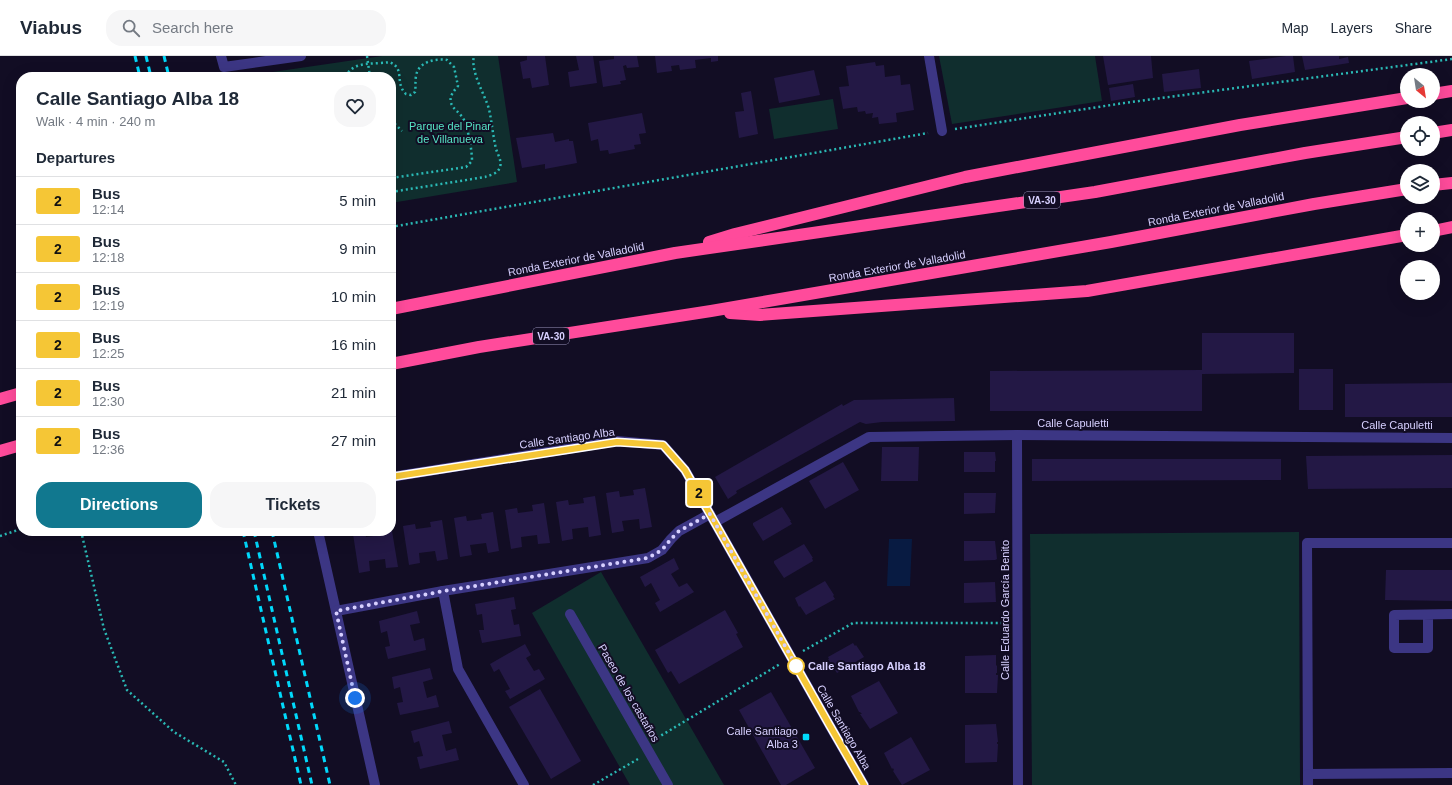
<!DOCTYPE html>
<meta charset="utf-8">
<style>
:root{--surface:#fff;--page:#f6f6f7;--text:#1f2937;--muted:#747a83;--line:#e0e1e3;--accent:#11788f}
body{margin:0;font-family:Helvetica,sans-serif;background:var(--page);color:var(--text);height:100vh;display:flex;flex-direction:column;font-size:15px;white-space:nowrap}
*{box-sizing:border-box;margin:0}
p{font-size:13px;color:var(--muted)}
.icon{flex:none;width:22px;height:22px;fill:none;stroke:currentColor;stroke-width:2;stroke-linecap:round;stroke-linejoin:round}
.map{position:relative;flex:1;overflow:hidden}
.sheet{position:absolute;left:16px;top:16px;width:380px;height:464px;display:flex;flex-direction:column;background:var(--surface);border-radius:16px;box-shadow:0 4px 16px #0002}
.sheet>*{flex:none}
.badge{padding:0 8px;border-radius:3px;font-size:14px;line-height:26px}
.needle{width:26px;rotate:150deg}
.fabs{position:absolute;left:1400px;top:12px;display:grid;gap:8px}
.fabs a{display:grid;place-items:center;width:40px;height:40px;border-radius:50%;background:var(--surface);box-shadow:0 4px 16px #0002;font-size:20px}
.you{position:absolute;width:20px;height:20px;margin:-10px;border:3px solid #fff;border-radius:50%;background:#1a73e8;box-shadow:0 0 0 6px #1a73e833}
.map>.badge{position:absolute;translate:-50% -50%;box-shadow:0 0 0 2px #fff}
h2{padding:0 20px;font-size:15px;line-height:36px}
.round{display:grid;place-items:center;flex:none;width:42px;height:42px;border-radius:16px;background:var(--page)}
.overview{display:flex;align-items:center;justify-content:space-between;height:68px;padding:0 20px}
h1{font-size:19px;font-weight:700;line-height:30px}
.primary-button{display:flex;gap:8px;margin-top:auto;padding:8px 20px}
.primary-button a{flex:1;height:46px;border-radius:16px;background:var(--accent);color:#fff;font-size:16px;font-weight:700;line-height:46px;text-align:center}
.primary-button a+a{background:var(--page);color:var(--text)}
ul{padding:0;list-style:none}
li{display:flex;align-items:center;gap:12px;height:48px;padding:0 20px;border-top:1px solid var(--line)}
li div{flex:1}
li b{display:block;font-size:15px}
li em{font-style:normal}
li .badge{min-width:44px;font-weight:700;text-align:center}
header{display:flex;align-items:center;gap:24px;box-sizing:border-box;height:56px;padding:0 20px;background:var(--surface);border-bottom:1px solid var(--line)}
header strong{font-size:19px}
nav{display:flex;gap:22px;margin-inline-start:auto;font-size:14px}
.search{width:280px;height:36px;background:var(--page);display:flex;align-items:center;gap:10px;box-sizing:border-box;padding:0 14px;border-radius:16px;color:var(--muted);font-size:15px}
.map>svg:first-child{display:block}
.green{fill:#102e2e}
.water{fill:#081b42}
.building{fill:#231845}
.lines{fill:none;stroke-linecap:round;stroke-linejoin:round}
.path{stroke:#2ab9b5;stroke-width:2.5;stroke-dasharray:2 3;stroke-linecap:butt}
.pedestrian{stroke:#3c3684;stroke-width:10}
.minor{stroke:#3c3684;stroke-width:10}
.motorway{stroke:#ff4b9b;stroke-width:12}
.rail{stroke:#00d9fb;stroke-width:3;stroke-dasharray:6 5;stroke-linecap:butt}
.line-casing{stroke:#fff;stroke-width:9}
.line{stroke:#f5c636;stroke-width:6}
.walk{stroke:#d7d0ff;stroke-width:4;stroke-dasharray:0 7.2}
.stop-dot{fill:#fff;stroke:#f5c636;stroke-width:2}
.poi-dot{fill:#00d9fb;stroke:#120d24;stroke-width:1.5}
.labels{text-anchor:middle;stroke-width:4;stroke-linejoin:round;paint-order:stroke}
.shield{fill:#120d24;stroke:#9c96bd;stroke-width:1}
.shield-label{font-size:10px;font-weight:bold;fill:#d7d0ff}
.park-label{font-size:11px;fill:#57e4c5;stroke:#120d24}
.street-label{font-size:11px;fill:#d7d0ff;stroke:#120d24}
.stop-label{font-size:11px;font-weight:bold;fill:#d7d0ff;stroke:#120d24;text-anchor:start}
.poi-label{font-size:11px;fill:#d7d0ff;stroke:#120d24;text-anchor:end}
</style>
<header>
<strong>Viabus</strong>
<div class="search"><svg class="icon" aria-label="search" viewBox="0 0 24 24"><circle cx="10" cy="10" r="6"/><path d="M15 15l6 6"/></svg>Search here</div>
<nav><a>Map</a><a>Layers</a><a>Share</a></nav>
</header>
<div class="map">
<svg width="1452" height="729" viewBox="0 0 1452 729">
<rect width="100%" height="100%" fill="#120d24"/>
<g class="green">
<polygon points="382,0 498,0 517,126 391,147 391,21 238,21"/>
<polygon points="939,0 1095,0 1102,45 952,68"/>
<polygon points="833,43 838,73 774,83 769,53"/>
<polygon points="1299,476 1300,729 1032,729 1030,478"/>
<polygon points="601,516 724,729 630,729 532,557"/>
</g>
<polygon class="water" points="889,483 912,483 910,530 887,530"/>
<g class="building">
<polygon points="527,0 545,0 549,29 532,32 530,22 523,23 520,6 527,4"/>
<polygon points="576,0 593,0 597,27 570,31 568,16 579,14"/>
<polygon points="614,0 637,0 639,11 627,12 626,9 623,10 626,24 620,25 621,28 603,31 599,5 614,3"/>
<polygon points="655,0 718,0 718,5 711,6 711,2 695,4 696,12 680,14 679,9 671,10 672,15 657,17"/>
<polygon points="1103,0 1151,0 1153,22 1108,29"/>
<polygon points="1286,0 1293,0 1295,16 1252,23 1249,5"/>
<polygon points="1302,0 1339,0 1339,3 1348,1 1349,7 1305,14"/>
<polygon points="875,6 876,10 884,9 885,21 900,19 901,29 910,28 914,54 896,57 897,66 879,68 878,61 872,62 873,57 866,58 865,55 858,56 857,51 843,53 839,31 849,30 846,10"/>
<polygon points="1199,13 1201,32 1164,36 1162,18"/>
<polygon points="814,14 820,39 779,47 774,22"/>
<polygon points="1133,28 1135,41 1111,45 1109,32"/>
<polygon points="751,35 758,78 739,82 735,56 744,55 741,37"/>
<polygon points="642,57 646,77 639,78 641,88 634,89 635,93 609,98 608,94 600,95 598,83 591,85 588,67"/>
<polygon points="553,77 555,86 569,83 569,85 573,85 577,107 545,113 545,108 522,112 516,82"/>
<polygon points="1202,277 1294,277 1294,317 1202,318 1202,355 990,355 990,315 1202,314"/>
<rect x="1299" y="313" width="34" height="41"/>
<polygon points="1452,327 1452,361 1345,361 1345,328"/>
<polygon points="954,342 955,365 882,366 866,368 860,366 736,435 737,437 728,443 715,421 842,348 843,350 854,344"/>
<polygon points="882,391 919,391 918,425 881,425"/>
<polygon points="964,396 995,396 996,405 995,405 995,416 964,416"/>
<polygon points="1452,399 1452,432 1308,433 1306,400"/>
<polygon points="1032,403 1281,403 1281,424 1032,425"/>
<polygon points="843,406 859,434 825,453 809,425"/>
<polygon points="645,432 652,471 640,473 639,463 622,465 624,475 612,477 606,437 619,435 620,441 634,439 633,434"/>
<polygon points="964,437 996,437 995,457 964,458"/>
<polygon points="595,440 601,479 589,481 588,471 572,473 573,483 562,485 556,446 568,444 569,449 584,447 583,442"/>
<polygon points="544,447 550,487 538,488 537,479 521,481 522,491 511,493 505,454 517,452 518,457 533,455 532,449"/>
<polygon points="782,451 791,465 790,465 792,468 763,485 753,469 753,467"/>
<polygon points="493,456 499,495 488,497 486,487 470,489 472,499 460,501 454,462 466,460 467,465 482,463 481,458"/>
<polygon points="442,464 448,503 437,505 435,495 419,497 420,507 409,509 403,470 415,468 416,473 431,471 430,466"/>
<polygon points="380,475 392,475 398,511 386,512 385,503 369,505 370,515 359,517 353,478 365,476 366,481 381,479"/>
<polygon points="964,485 995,485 997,503 995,504 964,505"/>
<polygon points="804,488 813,502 812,502 813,505 784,522 774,507 774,505"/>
<polygon points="674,502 679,513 671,518 679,531 687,527 694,536 660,556 655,547 660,544 651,527 645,531 640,521"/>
<polygon points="1386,514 1452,514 1452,545 1385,544"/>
<polygon points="825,525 834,539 833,540 835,543 806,559 800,550 799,551 795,542"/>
<polygon points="995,526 996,546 964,547 964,527"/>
<polygon points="514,541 516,553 511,554 514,569 519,568 521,580 482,587 479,574 484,574 482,558 477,559 475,548"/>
<polygon points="725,554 738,577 736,578 743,591 679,628 671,615 668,617 655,594"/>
<polygon points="417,555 420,567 410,569 414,585 424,582 426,594 388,603 385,591 390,590 387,575 381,577 379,565"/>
<polygon points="853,587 855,590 856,589 864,601 837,617 828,603 829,603 828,601"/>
<polygon points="525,588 531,599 526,602 534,615 539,613 545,623 510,643 505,635 510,633 499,613 494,616 490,608"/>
<polygon points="996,599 996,610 997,609 997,617 996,617 996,619 998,619 997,637 965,637 965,600"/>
<polygon points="430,612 433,623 423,626 427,642 436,639 439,651 400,659 397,647 403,646 400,631 394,633 392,621"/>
<polygon points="879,625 898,657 870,673 860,658 862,658 860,656 859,656 851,640"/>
<polygon points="540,633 581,705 551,723 509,651"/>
<polygon points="771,636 815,712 786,729 781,729 739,654"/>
<polygon points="449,665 452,677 442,679 446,695 456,692 459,704 420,713 417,701 423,700 419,685 414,687 411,675"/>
<polygon points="996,668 998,686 997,686 997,688 998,688 997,706 965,707 965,669"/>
<polygon points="911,681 930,714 902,729 893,715 894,714 893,712 892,713 884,697"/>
</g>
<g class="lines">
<g class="path">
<polyline points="367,0 370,21"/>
<polyline points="318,21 324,20 327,21"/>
<path d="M 346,21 C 352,4 375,9 389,6 C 406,12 394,27 406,38 L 411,39 L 415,36 C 416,31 415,26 416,20 C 418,6 435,2 447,4 L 454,11 L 458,30 C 454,35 449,40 451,47 C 453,53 459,56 463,62 C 468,71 472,94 472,105 L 466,111 L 391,122"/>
<polyline points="391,64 402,75"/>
<polyline points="955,73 1124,47 1452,3"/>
<path d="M 391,136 L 485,121 C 490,119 498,118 500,111 C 502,105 498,99 496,93 C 493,80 492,67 489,53 C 485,39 470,15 474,0"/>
<polyline points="391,171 928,77"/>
<polyline points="81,475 104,573 127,634 174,676 224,706 236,729"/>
<polyline points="0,480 21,473"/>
<polyline points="803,595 853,567 1005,567"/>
<polyline points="657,682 780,608"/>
<polyline points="593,729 638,703"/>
</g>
<g class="pedestrian">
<polyline points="1452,487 1307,487 1308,718 1452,717"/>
<polyline points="570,558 668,729"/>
<polyline points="1308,718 1308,729"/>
</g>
<g class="minor">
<polyline points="221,0 224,11 301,0"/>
<polyline points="929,0 942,75"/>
<polyline points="1017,379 1018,729"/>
<polyline points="391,421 617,385 663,389 685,414 830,670 864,729"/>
<polyline points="715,466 869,381 1017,379 1452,382"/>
<polyline points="318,475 375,729"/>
<polyline points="443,535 458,613 524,729"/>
<polyline points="336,555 443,535 648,502 662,494 671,483 679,475 710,458"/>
<polyline points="1428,559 1428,592 1394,592 1394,559 1452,558"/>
</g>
<g class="motorway">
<polyline points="1433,38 1452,35"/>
<polyline points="1433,77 1452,74"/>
<polyline points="1433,129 1452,127"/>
<polyline points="1433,175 1452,171"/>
<polyline points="709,186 735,178 965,121 1240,69 1407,42"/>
<polyline points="391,253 675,197 1095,136 1305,97 1407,81"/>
<polyline points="730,257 760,259 1087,235 1407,179"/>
<polyline points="391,308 479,291 711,255 1111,186 1314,148 1407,133"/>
<polyline points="0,343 21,337"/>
<polyline points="0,395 21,389"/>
</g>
<g class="rail">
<polyline points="135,0 140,21"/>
<polyline points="146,0 151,21"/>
<polyline points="164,0 169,21"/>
<polyline points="243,475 301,729"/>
<polyline points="254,475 312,729"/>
<polyline points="272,475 330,729"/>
</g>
</g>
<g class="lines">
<g class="line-casing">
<polyline id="line" points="391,421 617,386 663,389 685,414 830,670 864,729"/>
</g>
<use href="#line" class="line"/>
<polyline class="walk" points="355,642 336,555 444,535 648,502 662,494 671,483 679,475 710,458 798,613 796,610"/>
</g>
<circle class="stop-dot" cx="796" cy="610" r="8"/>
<rect class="poi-dot" x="802" y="677" width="8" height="8" rx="2"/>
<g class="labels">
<g class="shield">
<rect x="1024" y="136" width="36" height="16" rx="3"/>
<rect x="533" y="272" width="36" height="16" rx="3"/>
</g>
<g class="shield-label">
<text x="1042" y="148">VA-30</text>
<text x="551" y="284">VA-30</text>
</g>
<g class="park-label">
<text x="450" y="74">Parque del Pinar<tspan x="450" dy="13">de Villanueva</tspan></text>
</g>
<g class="street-label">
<text transform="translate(1216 153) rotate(-11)" y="4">Ronda Exterior de Valladolid</text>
<text transform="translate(576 203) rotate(-11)" y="4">Ronda Exterior de Valladolid</text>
<text transform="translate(897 210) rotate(-10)" y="4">Ronda Exterior de Valladolid</text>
<text x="1073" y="371">Calle Capuletti</text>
<text x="1397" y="373">Calle Capuletti</text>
<text transform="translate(567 382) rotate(-8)" y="4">Calle Santiago Alba</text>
<text transform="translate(1005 554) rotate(-90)" y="4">Calle Eduardo García Benito</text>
<text transform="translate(629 637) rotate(60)" y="4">Paseo de los castaños</text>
<text transform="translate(844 671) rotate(60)" y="4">Calle Santiago Alba</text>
</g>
<g class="stop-label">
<text x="808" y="614">Calle Santiago Alba 18</text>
</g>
<g class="poi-label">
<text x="798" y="679">Calle Santiago<tspan x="798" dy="13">Alba 3</tspan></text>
</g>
</g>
</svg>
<div class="fabs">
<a><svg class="needle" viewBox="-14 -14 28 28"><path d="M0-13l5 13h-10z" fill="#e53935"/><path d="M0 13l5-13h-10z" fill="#747a83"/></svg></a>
<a><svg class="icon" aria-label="locate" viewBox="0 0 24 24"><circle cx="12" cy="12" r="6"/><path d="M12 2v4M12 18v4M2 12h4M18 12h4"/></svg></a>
<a><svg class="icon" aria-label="layers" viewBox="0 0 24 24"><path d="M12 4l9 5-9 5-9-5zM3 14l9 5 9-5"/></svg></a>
<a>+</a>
<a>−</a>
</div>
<div class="you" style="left:355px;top:642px"></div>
<b class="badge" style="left:699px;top:437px;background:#f5c636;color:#111">2</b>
<section class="sheet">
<div class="overview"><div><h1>Calle Santiago Alba 18</h1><p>Walk · 4 min · 240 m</p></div><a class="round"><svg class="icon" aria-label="heart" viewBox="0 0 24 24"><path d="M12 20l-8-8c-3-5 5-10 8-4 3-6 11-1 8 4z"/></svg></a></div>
<h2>Departures</h2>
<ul>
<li><span class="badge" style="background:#f5c636;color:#111">2</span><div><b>Bus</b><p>12:14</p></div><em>5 min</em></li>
<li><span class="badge" style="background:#f5c636;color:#111">2</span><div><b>Bus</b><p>12:18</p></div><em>9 min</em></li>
<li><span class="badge" style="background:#f5c636;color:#111">2</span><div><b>Bus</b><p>12:19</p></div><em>10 min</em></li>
<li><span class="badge" style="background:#f5c636;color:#111">2</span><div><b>Bus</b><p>12:25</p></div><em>16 min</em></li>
<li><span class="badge" style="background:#f5c636;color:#111">2</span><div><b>Bus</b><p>12:30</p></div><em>21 min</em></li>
<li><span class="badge" style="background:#f5c636;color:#111">2</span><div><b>Bus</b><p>12:36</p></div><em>27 min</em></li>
</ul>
<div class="primary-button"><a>Directions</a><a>Tickets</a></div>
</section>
</div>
